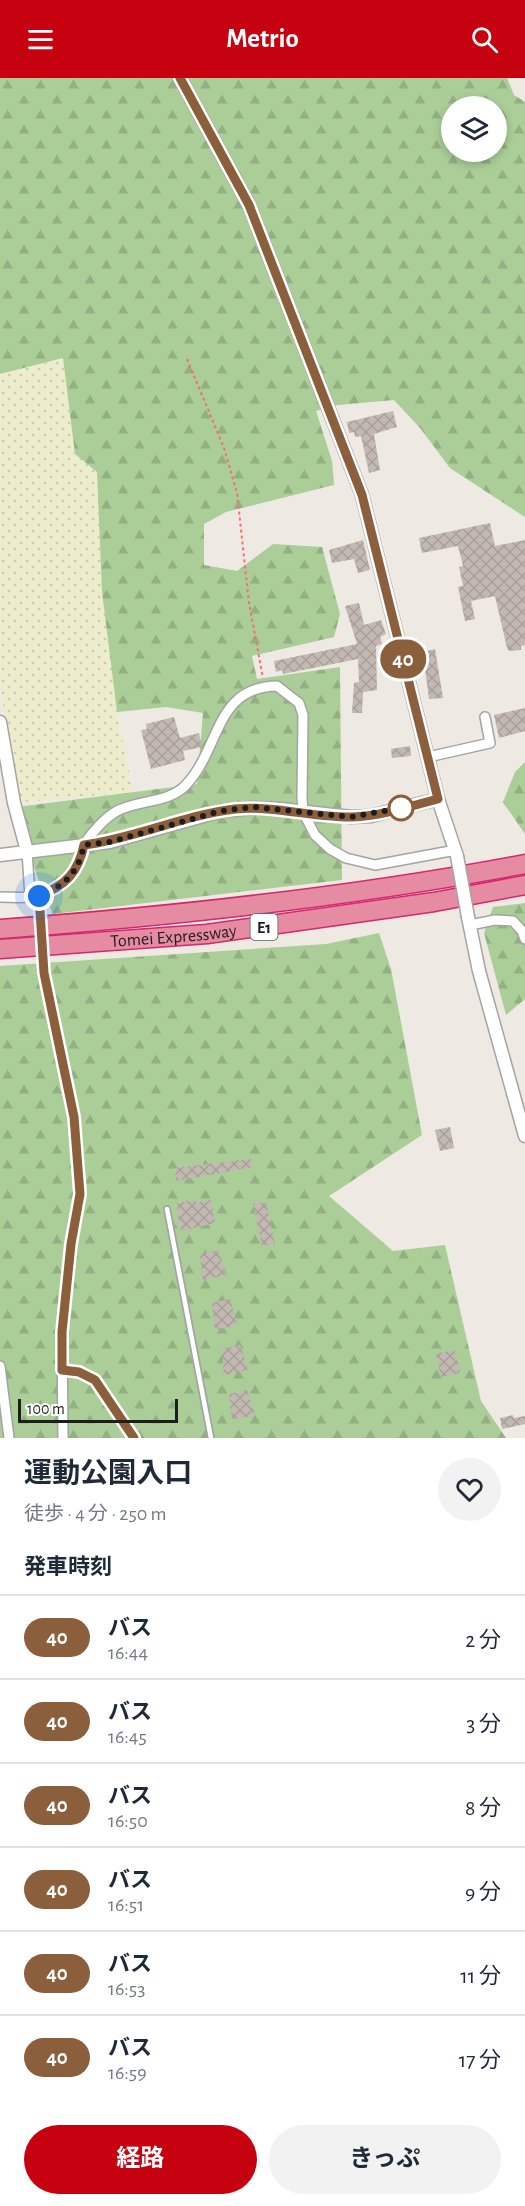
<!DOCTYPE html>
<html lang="ja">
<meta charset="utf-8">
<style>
:root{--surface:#fff;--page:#f2f2f3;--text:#1f2937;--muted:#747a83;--line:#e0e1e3;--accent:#c70210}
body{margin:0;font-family:"Alegreya Sans","Noto Sans JP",sans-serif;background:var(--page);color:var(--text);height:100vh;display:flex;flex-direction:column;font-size:22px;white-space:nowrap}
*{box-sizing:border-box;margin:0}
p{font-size:20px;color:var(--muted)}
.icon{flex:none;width:33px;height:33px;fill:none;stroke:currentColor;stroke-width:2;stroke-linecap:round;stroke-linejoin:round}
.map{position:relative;height:1360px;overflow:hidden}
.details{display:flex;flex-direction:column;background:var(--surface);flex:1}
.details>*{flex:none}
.badge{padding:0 12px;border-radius:20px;font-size:21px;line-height:39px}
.tools{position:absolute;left:441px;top:18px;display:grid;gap:12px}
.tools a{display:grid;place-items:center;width:66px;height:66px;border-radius:50%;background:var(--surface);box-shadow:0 3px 9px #0003;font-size:30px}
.scale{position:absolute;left:18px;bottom:15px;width:160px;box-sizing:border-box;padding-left:6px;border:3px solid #1d1d1d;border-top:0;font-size:16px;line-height:21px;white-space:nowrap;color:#1d1d1d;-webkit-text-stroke:4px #fff;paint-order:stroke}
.you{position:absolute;width:30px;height:30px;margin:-15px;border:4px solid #fff;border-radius:50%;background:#1a73e8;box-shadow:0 0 0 9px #1a73e833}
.map>.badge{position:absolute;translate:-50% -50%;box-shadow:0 0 0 3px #fff}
h2{padding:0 24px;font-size:22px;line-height:54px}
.round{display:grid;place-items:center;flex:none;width:63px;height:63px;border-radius:32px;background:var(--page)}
.head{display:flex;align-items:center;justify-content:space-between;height:102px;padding:0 24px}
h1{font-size:28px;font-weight:700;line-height:45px}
.primary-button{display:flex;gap:12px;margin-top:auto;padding:12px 24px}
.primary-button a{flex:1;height:69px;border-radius:36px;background:var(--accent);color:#fff;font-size:24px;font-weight:700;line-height:69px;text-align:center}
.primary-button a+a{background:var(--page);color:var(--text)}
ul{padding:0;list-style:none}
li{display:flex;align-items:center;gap:18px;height:84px;padding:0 24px;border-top:2px solid var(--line)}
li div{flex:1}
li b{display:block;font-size:22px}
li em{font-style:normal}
li .badge{min-width:66px;font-weight:700;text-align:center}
header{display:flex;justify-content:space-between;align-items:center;height:78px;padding:0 24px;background:var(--accent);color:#fff;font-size:27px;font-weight:700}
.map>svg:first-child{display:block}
.farmland{fill:url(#farmland-dots)}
.forest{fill:url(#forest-firs);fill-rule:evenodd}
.building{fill:url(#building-cross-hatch)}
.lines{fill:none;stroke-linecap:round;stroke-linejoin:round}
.service-casing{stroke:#a4a4a4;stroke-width:8}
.minor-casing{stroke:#a4a4a4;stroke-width:12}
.tertiary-casing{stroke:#a4a4a4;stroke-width:15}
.motorway-casing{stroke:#d6266e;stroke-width:21}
.path{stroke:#f86f6a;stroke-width:2;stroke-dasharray:3 3;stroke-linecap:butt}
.service{stroke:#fff;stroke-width:4.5}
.minor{stroke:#fff;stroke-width:9}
.tertiary{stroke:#fff;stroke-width:12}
.motorway{stroke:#e58ba2;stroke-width:18}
.minor-bridge-casing{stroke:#a4a4a4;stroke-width:12;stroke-linecap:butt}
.tertiary-bridge-casing{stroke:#a4a4a4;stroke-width:15;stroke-linecap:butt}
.minor-bridge{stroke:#fff;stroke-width:9}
.tertiary-bridge{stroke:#fff;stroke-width:12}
.line-casing{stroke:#fff;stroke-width:14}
.line{stroke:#8b5e3c;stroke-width:9}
.walk{stroke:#1d1d1d;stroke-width:6;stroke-dasharray:0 10.8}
.stop-dot{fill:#fff;stroke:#8b5e3c;stroke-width:3}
.labels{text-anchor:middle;stroke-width:4.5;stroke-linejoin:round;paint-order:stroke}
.shield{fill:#fff;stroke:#616161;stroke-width:1.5}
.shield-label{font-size:16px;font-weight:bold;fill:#1d1d1d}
.street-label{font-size:18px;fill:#1d1d1d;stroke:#fff}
</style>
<header><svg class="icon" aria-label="menu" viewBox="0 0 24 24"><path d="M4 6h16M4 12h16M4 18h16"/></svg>Metrio<svg class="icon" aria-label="search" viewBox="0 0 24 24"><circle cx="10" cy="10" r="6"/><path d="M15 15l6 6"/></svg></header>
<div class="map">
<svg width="525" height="1360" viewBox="0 0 525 1360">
<defs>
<pattern id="farmland-dots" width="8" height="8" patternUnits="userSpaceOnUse" patternTransform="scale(1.5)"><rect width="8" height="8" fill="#ededce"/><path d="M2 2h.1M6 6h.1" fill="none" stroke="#cbcbb0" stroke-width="1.8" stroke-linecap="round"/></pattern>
<pattern id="forest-firs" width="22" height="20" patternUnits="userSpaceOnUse" patternTransform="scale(1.5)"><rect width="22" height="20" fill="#abcd98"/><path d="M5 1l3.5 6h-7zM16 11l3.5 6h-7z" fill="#93b083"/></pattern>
<pattern id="building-cross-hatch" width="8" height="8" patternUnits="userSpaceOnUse" patternTransform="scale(1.5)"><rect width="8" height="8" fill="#c3b9b2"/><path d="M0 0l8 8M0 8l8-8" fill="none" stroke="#a79f99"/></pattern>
</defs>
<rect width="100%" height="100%" fill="#eee9e3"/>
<polygon class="farmland" points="63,280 75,376 103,399 117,634 133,714 14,725 0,600 0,296"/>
<g class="forest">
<path d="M 0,0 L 507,0 L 514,17 L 525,24 L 525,439 L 450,390 L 420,350 L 394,322 L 338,327 L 316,333 L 332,383 L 334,407 L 226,434 L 204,446 L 204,487 L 237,493 L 273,466 L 322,469 L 340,536 L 334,559 L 252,578 L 257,601 L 340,589 L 342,802 L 53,836 C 37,801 25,766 17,729 L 197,706 L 203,635 L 166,629 L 117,634 L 102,514 L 97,394 L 75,376 L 63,280 L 0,296 ZM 452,28 L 496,28 L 496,74 L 452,74 Z"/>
<polygon points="525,684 525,756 503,724 515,694"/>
<polygon points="525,825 525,921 506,937 484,855 493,829"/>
<polygon points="379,855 391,891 422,1057 329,1118 393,1173 445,1167 481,1323 506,1360 0,1360 0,888 326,866"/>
</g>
<g class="building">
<polygon points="393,333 397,349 374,356 380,392 369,395 361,358 355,359 354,354 349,355 347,344"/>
<polygon points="490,445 495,468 525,462 525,567 521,568 521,572 509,573 507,570 495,518 471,523 475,541 465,543 458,509 463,508 459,489 463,488 458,468 422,475 419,460"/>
<polygon points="363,462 370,492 358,495 354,481 332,485 329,472"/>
<polygon points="359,525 364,547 381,542 386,556 380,559 382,566 376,568 377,612 363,614 362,635 352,635 354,605 359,604 358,581 283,596 282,592 276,594 274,583 357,566 345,528"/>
<polygon points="435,571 443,620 429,621 425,591 417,593 413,576"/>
<polygon points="525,630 525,653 499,660 494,637"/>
<polygon points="174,639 180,660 199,655 202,669 183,673 185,682 151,691 141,652 147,651 146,646"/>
<polygon points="410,668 411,678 392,680 391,671"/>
<polygon points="450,1049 454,1070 440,1073 435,1052"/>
<polygon points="251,1081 253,1089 176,1103 175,1090"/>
<polygon points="196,1121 196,1125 211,1122 215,1145 181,1153 176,1126"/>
<polygon points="266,1124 275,1166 262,1168 253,1126"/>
<polygon points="218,1172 226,1197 203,1202 200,1176"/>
<polygon points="230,1221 237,1247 215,1252 212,1225"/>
<polygon points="240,1267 248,1292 224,1297 222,1271"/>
<polygon points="455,1272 460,1295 441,1299 436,1276"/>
<polygon points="247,1312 255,1337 232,1342 229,1316"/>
<polygon points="513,1337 514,1340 525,1338 525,1346 502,1351 500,1340"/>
</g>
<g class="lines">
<g class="service-casing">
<g id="service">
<polyline points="167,1131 211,1360"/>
<polyline points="62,1292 79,1294 95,1302 134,1360"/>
</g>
</g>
<g class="minor-casing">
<g id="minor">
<polyline points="428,679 490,665 485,639"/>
<polyline points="27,773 30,819"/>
<path d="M 0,819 C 13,819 28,821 41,817 C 58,812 75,800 80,783 C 82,777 82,771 85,765 C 92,754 106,739 117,733 C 138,722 168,725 185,708 C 221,671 214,609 277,608 L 299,625 L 303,637 L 302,720 L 303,734 L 315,757 L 330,771 L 346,780 L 375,787 L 456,772"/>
<polyline points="470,847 495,842 513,843 522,853 525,861"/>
<polyline points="44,895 74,1039 80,1115 71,1166 62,1254 63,1360"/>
<polyline points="0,1288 9,1360"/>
</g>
</g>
<g class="tertiary-casing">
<g id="tertiary">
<polyline points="180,0 249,127 362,417 438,721 457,778"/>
<polyline points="0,644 14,725 27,773"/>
<polyline points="0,777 110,764 221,733 253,730 280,731 351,739 371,738 438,721"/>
<polyline points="468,839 479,893 525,1058"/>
</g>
</g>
<g class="motorway-casing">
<g id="motorway">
<path d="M 0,851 C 176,838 351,819 525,786"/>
<path id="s1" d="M 0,871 L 207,856 L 434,824 L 525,807"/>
</g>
</g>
<polyline class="path" points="187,281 224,370 237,415 249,525 263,600"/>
<use href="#service" class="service"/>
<use href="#minor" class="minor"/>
<use href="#tertiary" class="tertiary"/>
<use href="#motorway" class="motorway"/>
<g class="minor-bridge-casing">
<polyline id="minor-bridge" points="40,824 44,895"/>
</g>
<g class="tertiary-bridge-casing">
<polyline id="tertiary-bridge" points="457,778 468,839"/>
</g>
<use href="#minor-bridge" class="minor-bridge"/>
<use href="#tertiary-bridge" class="tertiary-bridge"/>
</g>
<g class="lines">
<g class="line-casing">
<path id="line" d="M 134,1360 L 95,1302 L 79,1294 L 62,1292 L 62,1254 L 71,1166 L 80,1116 L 74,1039 L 44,895 L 39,818 C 66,807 78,795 84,767 C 136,760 184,737 235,731 C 275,727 313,740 353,739 C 382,738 410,728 438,721 L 362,417 L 249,127 L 180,0"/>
</g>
<use href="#line" class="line"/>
<path class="walk" d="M 39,818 C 66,807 78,795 84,767 L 110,764 L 221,733 L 253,729 L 351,739 L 401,730"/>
</g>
<circle class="stop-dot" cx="401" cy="730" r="12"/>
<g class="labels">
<rect class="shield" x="250.5" y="836" width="27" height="26" rx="4.5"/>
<g class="shield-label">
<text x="264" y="855">E1</text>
</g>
<g class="street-label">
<text dy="6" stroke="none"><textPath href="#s1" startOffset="174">Tomei Expressway</textPath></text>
</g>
</g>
</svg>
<div class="tools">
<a><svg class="icon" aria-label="layers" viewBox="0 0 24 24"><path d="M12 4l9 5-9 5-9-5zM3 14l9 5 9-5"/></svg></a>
</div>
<div class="scale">100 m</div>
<div class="you" style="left:39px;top:818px"></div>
<b class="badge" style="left:403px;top:581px;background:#8b5e3c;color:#fff">40</b>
</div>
<section class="details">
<div class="head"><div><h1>運動公園入口</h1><p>徒歩 · 4 分 · 250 m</p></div><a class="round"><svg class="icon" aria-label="heart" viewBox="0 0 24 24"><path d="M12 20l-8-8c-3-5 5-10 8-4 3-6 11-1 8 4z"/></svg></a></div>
<h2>発車時刻</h2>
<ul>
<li><span class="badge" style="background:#8b5e3c;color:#fff">40</span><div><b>バス</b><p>16:44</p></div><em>2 分</em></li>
<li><span class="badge" style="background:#8b5e3c;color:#fff">40</span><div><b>バス</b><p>16:45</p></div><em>3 分</em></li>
<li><span class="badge" style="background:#8b5e3c;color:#fff">40</span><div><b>バス</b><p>16:50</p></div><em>8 分</em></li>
<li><span class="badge" style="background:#8b5e3c;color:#fff">40</span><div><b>バス</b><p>16:51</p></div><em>9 分</em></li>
<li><span class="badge" style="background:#8b5e3c;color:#fff">40</span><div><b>バス</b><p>16:53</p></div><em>11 分</em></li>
<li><span class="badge" style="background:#8b5e3c;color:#fff">40</span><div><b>バス</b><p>16:59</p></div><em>17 分</em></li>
</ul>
<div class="primary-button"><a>経路</a><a>きっぷ</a></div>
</section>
